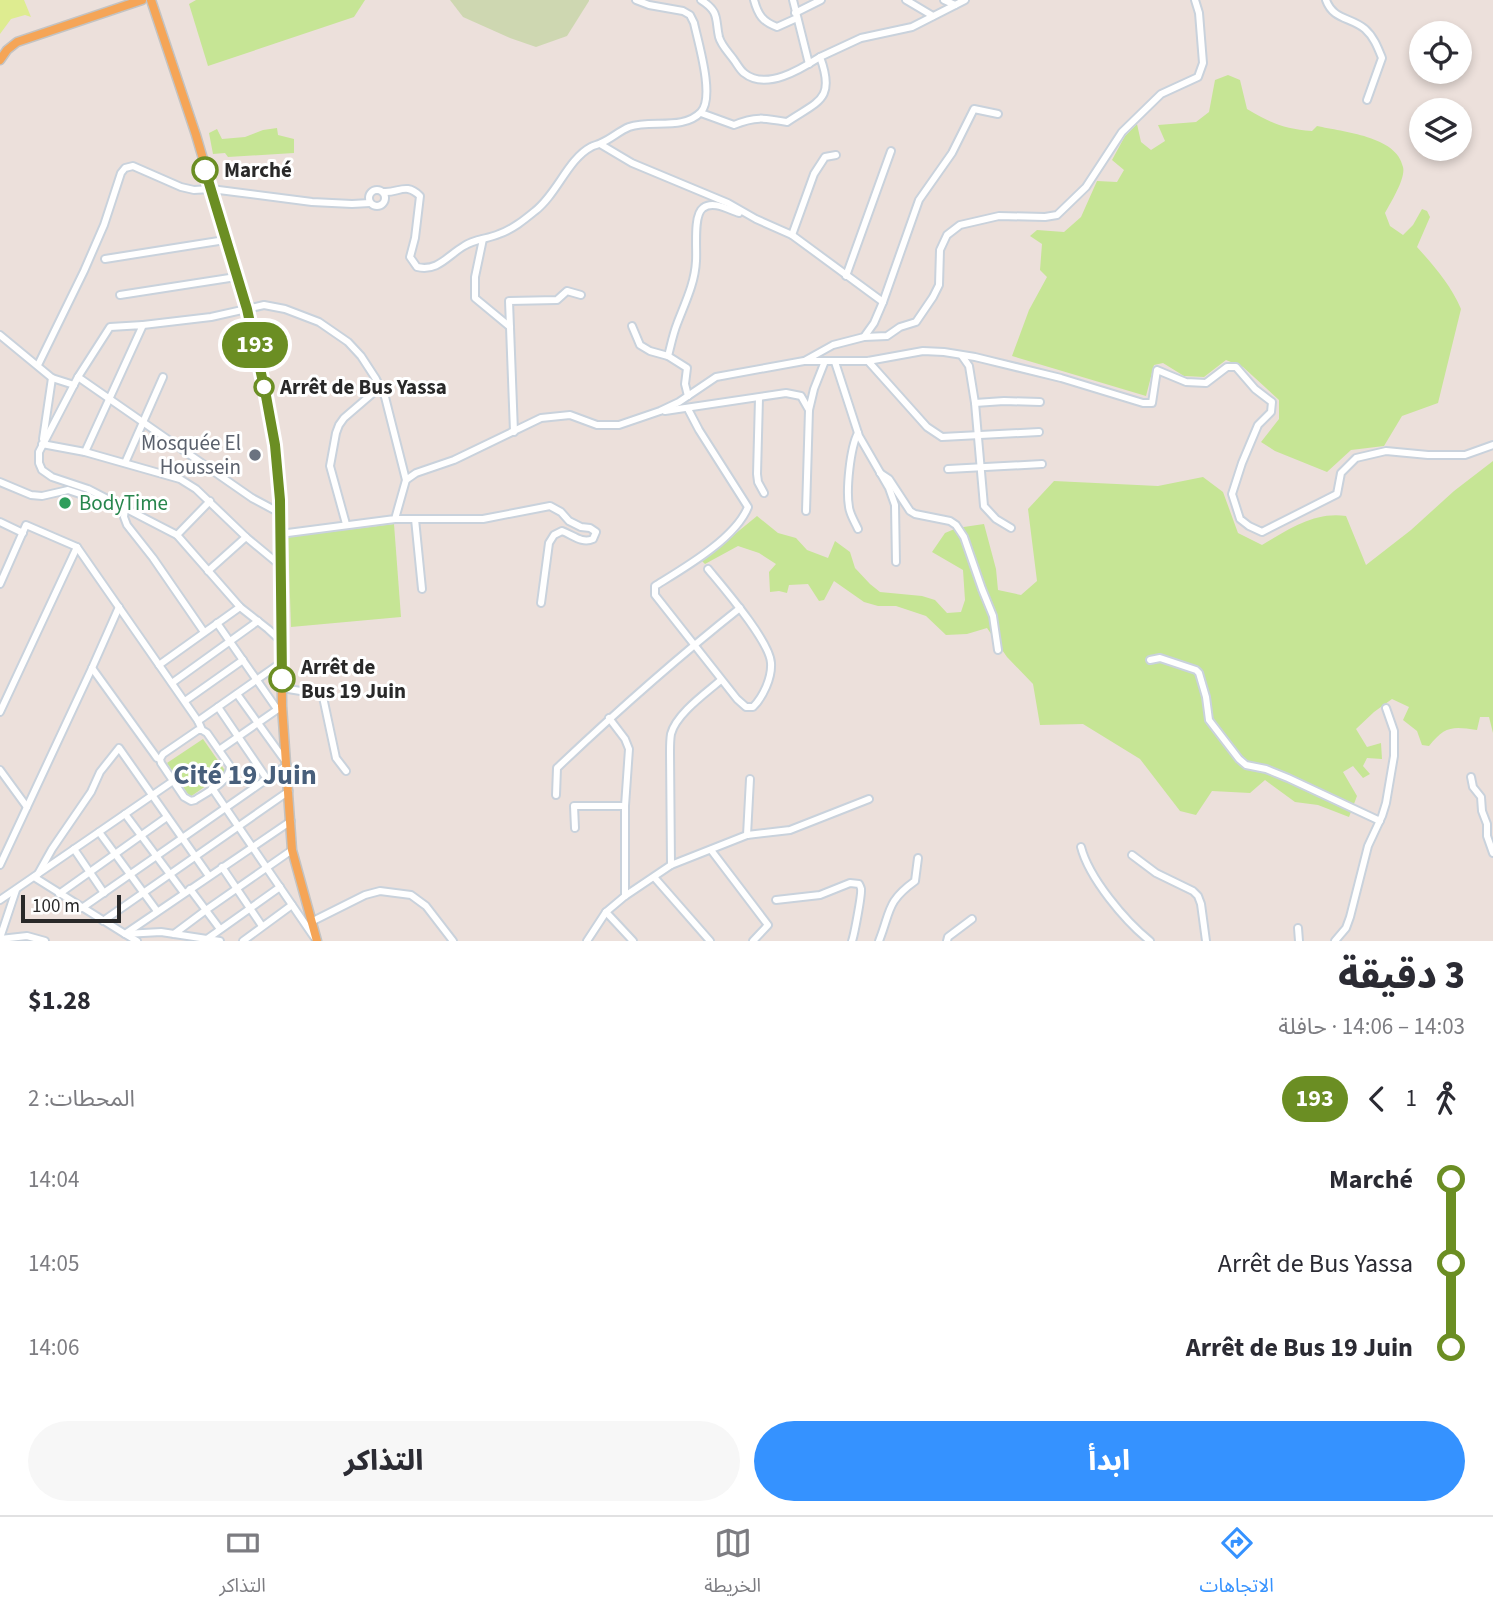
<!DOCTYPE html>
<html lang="ar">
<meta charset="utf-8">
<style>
:root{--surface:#fff;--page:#f7f7f7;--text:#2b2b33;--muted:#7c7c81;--line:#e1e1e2;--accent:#3592ff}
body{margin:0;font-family:"Source Sans 3","Noto Sans Arabic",sans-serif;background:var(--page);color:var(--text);direction:rtl;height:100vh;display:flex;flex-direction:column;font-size:26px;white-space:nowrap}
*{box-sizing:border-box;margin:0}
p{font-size:23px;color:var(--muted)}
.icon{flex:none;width:38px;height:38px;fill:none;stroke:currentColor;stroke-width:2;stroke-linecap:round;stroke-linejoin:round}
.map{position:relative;height:941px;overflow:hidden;direction:ltr}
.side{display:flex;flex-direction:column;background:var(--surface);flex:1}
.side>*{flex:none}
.badge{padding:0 14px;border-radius:23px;font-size:24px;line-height:46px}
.controls{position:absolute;left:1409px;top:21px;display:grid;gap:14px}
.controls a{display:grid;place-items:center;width:63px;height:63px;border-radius:50%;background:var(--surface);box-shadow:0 4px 10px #0003;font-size:35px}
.scale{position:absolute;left:21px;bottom:18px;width:100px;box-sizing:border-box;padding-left:7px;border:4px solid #292929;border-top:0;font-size:19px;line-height:24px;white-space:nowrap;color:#292929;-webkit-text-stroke:5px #fff;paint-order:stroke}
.map>.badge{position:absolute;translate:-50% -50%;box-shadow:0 0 0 4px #fff}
.legs{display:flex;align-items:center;gap:10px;height:77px;padding:0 28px;font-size:23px}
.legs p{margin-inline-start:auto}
.head{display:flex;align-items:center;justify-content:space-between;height:119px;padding:0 28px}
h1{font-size:38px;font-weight:800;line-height:52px}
.button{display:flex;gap:14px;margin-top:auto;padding:14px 28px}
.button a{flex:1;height:80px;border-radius:42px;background:var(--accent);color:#fff;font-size:28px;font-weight:800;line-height:80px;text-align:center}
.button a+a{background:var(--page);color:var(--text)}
ul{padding:0 28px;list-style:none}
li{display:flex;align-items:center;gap:24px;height:84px;font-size:26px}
li i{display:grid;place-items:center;width:10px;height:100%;margin:0 9px;background:currentColor}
li i::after{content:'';width:18px;height:18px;margin:-9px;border:5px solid;border-radius:50%;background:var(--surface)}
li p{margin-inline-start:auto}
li:first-child i{background:linear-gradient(#0000 50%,currentColor 0)}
li:last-child i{background:linear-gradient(currentColor 50%,#0000 0)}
.dock{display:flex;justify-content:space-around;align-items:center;height:98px;border-top:2px solid var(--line);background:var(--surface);font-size:19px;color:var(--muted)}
.dock a{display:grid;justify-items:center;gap:4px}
.dock .on{color:var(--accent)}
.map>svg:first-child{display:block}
.green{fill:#c6e595}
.cemetery{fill:#ced7b1}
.pitch{fill:#deec90}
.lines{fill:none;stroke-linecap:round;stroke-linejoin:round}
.minor-casing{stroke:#c9d2dc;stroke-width:10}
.major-casing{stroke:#c3c3c3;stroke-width:11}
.minor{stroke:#fff;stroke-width:6}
.major{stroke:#f5a557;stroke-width:8}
.line-1-casing{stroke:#fff;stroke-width:16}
.line-1{stroke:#6b8e23;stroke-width:10}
.stop-1-dot{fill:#fff;stroke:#6b8e23;stroke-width:3.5}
.worship-dot{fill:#6b7280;stroke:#fff;stroke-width:2.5}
.leisure-dot{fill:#2e9e5b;stroke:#fff;stroke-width:2.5}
.labels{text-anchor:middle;stroke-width:6;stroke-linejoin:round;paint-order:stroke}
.stop-label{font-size:21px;font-weight:bold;fill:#292929;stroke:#fff;text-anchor:start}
.worship-label{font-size:21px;fill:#5b616d;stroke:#fff;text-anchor:end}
.leisure-label{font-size:21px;fill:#27864d;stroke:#fff;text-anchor:start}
.district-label{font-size:28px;font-weight:bold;fill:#485f7b;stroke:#fff}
</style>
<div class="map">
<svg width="1493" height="941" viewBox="0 0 1493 941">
<rect width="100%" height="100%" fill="#ece0db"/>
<g class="green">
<polygon points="196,0 365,0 354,17 208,66 189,4"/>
<path d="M 1228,75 L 1240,80 L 1247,109 C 1271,123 1284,129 1312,131 L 1317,126 C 1343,132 1397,136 1403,167 C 1406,178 1391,202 1385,213 L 1390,226 L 1403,235 L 1413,225 L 1422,209 L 1427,211 L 1430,217 L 1417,247 C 1434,266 1451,285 1461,309 L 1438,403 L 1402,416 L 1384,446 L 1351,450 L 1327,472 L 1275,451 L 1261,442 L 1279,419 L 1279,400 L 1243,367 L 1226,360 L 1204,377 L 1184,376 L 1163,363 L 1154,365 L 1146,396 L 1012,356 L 1029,310 L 1047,277 L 1040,270 L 1042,244 L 1030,236 L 1037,230 L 1064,232 L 1081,217 L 1097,181 L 1117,182 L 1124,170 L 1112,160 L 1125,136 L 1137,124 L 1141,142 L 1151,150 L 1165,141 L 1158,125 L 1196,122 L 1209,112 L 1215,80 Z"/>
<polygon points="277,128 278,135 294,139 294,153 228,157 225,153 213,154 209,133 217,129 222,139 245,137 263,130"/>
<path d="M 1493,461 L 1493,733 L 1489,717 L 1480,717 L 1477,730 C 1452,726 1445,726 1429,746 L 1422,745 L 1417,731 L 1403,720 L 1409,707 L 1392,699 L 1374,712 L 1356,729 L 1367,747 L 1381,743 L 1382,759 L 1367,758 L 1363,766 L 1370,774 L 1363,778 L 1353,766 L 1343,772 L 1357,796 L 1349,817 L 1318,805 L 1295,802 L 1265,780 L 1250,793 L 1212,791 L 1196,815 L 1180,811 L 1140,759 L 1083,724 L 1040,725 L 1033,684 L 1007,657 L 987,628 L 967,634 L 946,635 L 926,616 L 896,606 L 878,606 L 864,602 L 834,581 L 824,600 L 819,601 L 808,584 L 789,585 L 787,593 L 779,591 L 770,592 L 769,572 L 776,564 L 759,553 L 738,546 L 705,564 L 702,561 L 757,516 L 778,533 L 796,538 L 807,550 L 828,558 L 835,541 L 850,552 L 855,568 L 870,584 L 880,592 L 922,596 L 935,600 L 947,613 L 961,612 L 965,600 L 963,570 L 932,552 L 945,533 L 957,528 L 984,524 L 996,569 L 998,590 L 1021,595 L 1037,581 L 1028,509 L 1054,481 L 1158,486 L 1203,477 L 1223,492 L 1238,533 L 1262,545 C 1287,530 1315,511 1346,516 L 1366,565 L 1411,530 L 1454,491 Z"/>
<polygon points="394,524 401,617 291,627 288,537"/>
<polygon points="203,739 226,772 190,797 167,763"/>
</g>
<polygon class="cemetery" points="450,0 589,0 589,1 567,36 536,47 510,38 463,17"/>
<polygon class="pitch" points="0,0 24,0 31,17 25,15 11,19 0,34"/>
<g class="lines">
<g class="minor-casing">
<g id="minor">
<path d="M 701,0 C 720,12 715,19 719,37 C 721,45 729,53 734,60 C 737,64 740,70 744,73 C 766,91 801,69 820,57"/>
<path d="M 754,0 C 758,15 763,22 777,27 L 797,18"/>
<polyline points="793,0 809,64"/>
<polyline points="906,0 933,16"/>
<polyline points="944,0 955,5"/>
<path d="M 1326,0 C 1333,20 1351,17 1365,29 C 1374,37 1378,48 1382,58 L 1367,100"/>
<polyline points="795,13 821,0"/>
<path d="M 701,113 L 734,125 C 755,116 765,118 787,122 C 818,101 836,100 820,57 L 861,38 L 912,27 L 965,0"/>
<polyline points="600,144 632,163 728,203 756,219 792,235 883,302"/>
<circle cx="377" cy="198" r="8"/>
<path d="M 384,192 C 399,193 406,182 420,196 L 415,238 L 410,257 L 417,267 C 438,272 448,255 464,246 C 474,239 488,239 499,234 C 513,229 524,220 535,211 C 557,194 568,159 591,147 C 594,145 598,145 601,143 C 611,139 619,131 629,127 C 651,119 683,131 701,112 C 715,97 698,42 694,23 L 690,15 L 683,11 L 649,5 L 636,0"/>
<polyline points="792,235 814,174 825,157 836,155"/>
<polyline points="483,239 475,277 475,298 510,327"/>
<polyline points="105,259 225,240"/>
<polyline points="846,276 891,151"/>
<polyline points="120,295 236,277"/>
<polyline points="143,325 211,317 264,305 285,309 319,322 348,342 361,356 376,379 385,397 406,480"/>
<polyline points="632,326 640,345 650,351 668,356 687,368 685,384 688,396"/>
<polyline points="0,335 52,378 74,385"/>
<polyline points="864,337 887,336 900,327 916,322 933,297 939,285 940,250 947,235 960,225 999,216 1045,217 1057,215 1086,187 1122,132 1161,94 1198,77 1203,63 1199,13 1195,0"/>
<path d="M 668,356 C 671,345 673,334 677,324 C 685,303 695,283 696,261 C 697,249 693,215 703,208 C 713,200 729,210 739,213"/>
<polyline points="962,356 969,366 975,403 984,506 996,519 1011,528"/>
<polyline points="806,360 833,345 864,337 874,323 883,302 919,200 952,153 974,109 998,114"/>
<polyline points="868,361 927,427 942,437 1039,432"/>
<polyline points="835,362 859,436 889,488 895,505 896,562"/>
<polyline points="38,365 84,271 104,225 121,173 125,168 133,166 181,187 194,190 211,189 312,202 352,204 370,203"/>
<polyline points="78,377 252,498 280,513"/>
<polyline points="759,398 757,474 758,482 764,493"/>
<polyline points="975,403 1004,401 1040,402"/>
<path d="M 688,409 L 699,430 L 748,507 C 735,539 684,568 655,586 L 655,595 L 737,699 L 746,707 L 753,707 C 763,697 772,678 771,663 C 770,641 722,586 708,569"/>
<polyline points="665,411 786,393 801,396 809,410"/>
<polyline points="514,432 509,301 557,300 567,291 581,295"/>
<path d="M 858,433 C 850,448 846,490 849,507 C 850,515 855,522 858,529"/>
<polyline points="43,439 52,378"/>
<polyline points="42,444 85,452 180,479 196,489 246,537 281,566"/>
<polyline points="85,452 143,325 110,327 78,377 39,452 39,463 42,470 52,477 88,489 177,535 240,607 268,629 281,641"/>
<polyline points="125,463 163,377"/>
<polyline points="948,469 1042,464"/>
<polyline points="880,473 889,479 910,511 915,514 950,521 956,525 964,537 982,589 993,616 998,650"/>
<polyline points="0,482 31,495 42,496 68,490 125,509 124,517 127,525 153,558 204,632"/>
<polyline points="806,511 809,410 814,389 825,361"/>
<path d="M 395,519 L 483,519 L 550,506 L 561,512 L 569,521 L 581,527 L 590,528 L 596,532 L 593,539 C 582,544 573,535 562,531 L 554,535 L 549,543 L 541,603"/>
<polyline points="415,519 422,589"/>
<polyline points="0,522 23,533"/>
<polyline points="346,524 330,466 336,433 339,425 344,418 380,387"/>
<polyline points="280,534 395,519 406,480 416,473 454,460 541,418 570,415 597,425 619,425 660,411 679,402 716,377 804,361 868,361 923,351 944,352 975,357 1061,378 1143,403 1152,403 1157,370 1186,382 1206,383 1227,367 1236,367 1255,389 1272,402 1271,412 1258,425 1242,463 1232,494 1240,519 1249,526 1262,532 1337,494 1341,473 1356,458 1386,451 1428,455 1465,455 1493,445"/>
<polyline points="177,535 210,501"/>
<polyline points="208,571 246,537"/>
<path d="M 0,584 L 26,525 L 77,547 L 198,721 L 202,730 L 207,733 L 230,766 C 230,782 207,792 195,800 L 191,801 L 184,797 L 161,763 L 160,759 L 163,754 L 198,730 L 202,730"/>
<polyline points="217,623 277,709"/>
<polyline points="1150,660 1160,658 1196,670 1199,673 1206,697 1209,720 1239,759 1246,765 1266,769 1288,778 1380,821"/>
<polyline points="159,665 240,607"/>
<polyline points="92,668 157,758 160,759"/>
<polyline points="172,683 258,621"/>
<polyline points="282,688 319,694 323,697 336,758 346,771"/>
<polyline points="237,694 286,762"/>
<polyline points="185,701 243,660"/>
<polyline points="218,707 267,779"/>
<polyline points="0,712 77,547"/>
<polyline points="609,718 625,739 629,749 625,806 625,896"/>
<polyline points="198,721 282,662"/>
<polyline points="219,750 278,709"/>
<polyline points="0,770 27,807"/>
<polyline points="1471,777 1473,787 1481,797 1482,811 1487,824 1487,836 1493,853"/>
<polyline points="212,788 314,937"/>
<path d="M 556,795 L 557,768 C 616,712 677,658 740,608"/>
<polyline points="125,814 184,893"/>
<polyline points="575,828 574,806 625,806"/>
<polyline points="99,832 157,911"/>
<polyline points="747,835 750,779"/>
<path d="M 1081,847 C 1089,878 1125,921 1150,941"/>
<polyline points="74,849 104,893"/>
<polyline points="711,850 768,925 753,941"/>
<polyline points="1132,855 1156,873 1193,891 1198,896 1201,904 1206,941"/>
<polyline points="0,865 92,668 119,607"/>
<path d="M 671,865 L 670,752 C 670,746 670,740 671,734 C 676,714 706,693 721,680"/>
<polyline points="222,867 262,926"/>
<polyline points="38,874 52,849 91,792 100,772 119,748 209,876"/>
<polyline points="34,877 125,934 161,932 220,941"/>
<polyline points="654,877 710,941"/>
<polyline points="190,889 220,929"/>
<polyline points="59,894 167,817"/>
<polyline points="0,900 173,781"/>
<path d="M 776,900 L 820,895 L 850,883 L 859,884 C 860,886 861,888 861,889 C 862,894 854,936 852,941"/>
<polyline points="82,908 287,765"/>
<polyline points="606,912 633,941"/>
<polyline points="103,921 289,791"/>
<polyline points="311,922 365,895 380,891 411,895 426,906 453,941"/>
<polyline points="1298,928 1299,941"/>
<polyline points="174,934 206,910 292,850"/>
<polyline points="0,938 16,890"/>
<polyline points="0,939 27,936 45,941"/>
<polyline points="207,939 280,887"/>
<polyline points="137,941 125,934 291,821"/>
<polyline points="243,941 292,905"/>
<polyline points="587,941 606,912 625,896 671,865 747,835 790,830 869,799"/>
<path d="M 879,941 C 891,911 886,902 915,881 L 918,858"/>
<polyline points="947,941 948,937 972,919"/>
<polyline points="1335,941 1346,928 1350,917 1368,846 1382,816 1386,803 1394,756 1394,731 1386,708"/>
</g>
</g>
<g class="major-casing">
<g id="major">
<polyline points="151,0 196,135 247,309 266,396 275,445 280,500 282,706 292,850 317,941"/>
<polyline points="0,60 7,50 17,42 142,0"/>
</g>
</g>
<use href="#minor" class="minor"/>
<use href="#major" class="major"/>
</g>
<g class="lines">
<g class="line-1-casing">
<polyline id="line-1" points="205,170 247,309 266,396 275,445 280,500 282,679"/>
</g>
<use href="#line-1" class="line-1"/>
</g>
<g class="stop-1-dot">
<circle cx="205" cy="170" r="12"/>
<circle cx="264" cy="387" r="9"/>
<circle cx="282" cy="679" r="12"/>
</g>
<circle class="worship-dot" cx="255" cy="455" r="7"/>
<circle class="leisure-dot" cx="65" cy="503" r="7"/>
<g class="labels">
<g class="stop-label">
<text x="224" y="177">Marché</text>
<text x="280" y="394">Arrêt de Bus Yassa</text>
<text x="301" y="674">Arrêt de<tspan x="301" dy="24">Bus 19 Juin</tspan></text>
</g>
<g class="worship-label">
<text x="241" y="450">Mosquée El<tspan x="241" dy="24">Houssein</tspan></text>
</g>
<g class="leisure-label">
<text x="79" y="510">BodyTime</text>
</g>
<g class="district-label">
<text x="245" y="784">Cité 19 Juin</text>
</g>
</g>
</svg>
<div class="controls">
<a><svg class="icon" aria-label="locate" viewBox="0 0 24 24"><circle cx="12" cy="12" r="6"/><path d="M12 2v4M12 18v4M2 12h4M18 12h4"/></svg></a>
<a><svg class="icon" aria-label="layers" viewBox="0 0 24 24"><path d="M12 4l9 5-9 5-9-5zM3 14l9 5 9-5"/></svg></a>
</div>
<div class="scale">100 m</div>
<b class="badge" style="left:255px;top:345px;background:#6b8e23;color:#fff">193</b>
</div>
<section class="side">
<div class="head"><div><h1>3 دقيقة</h1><p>14:03 – 14:06 · حافلة</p></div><b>$1.28</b></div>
<div class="legs"><svg class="icon" aria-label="walk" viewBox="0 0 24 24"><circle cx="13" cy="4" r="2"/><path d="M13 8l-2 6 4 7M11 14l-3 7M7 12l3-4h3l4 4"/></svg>1<svg class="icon" aria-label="back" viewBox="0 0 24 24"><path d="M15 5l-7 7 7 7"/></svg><b class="badge" style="background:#6b8e23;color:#fff">193</b><p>المحطات: 2</p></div>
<ul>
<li><i style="color:#6b8e23"></i><b>Marché</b><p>14:04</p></li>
<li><i style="color:#6b8e23"></i><span>Arrêt de Bus Yassa</span><p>14:05</p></li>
<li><i style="color:#6b8e23"></i><b>Arrêt de Bus 19 Juin</b><p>14:06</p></li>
</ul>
<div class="button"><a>ابدأ</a><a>التذاكر</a></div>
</section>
<nav class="dock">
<a class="on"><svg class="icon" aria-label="directions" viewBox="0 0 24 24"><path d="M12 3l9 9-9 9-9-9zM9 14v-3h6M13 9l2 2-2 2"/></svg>الاتجاهات</a>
<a><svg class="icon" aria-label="map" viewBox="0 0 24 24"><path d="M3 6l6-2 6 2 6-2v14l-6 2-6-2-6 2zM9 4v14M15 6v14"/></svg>الخريطة</a>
<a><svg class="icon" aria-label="tickets" viewBox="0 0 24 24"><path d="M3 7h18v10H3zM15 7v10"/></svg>التذاكر</a>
</nav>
